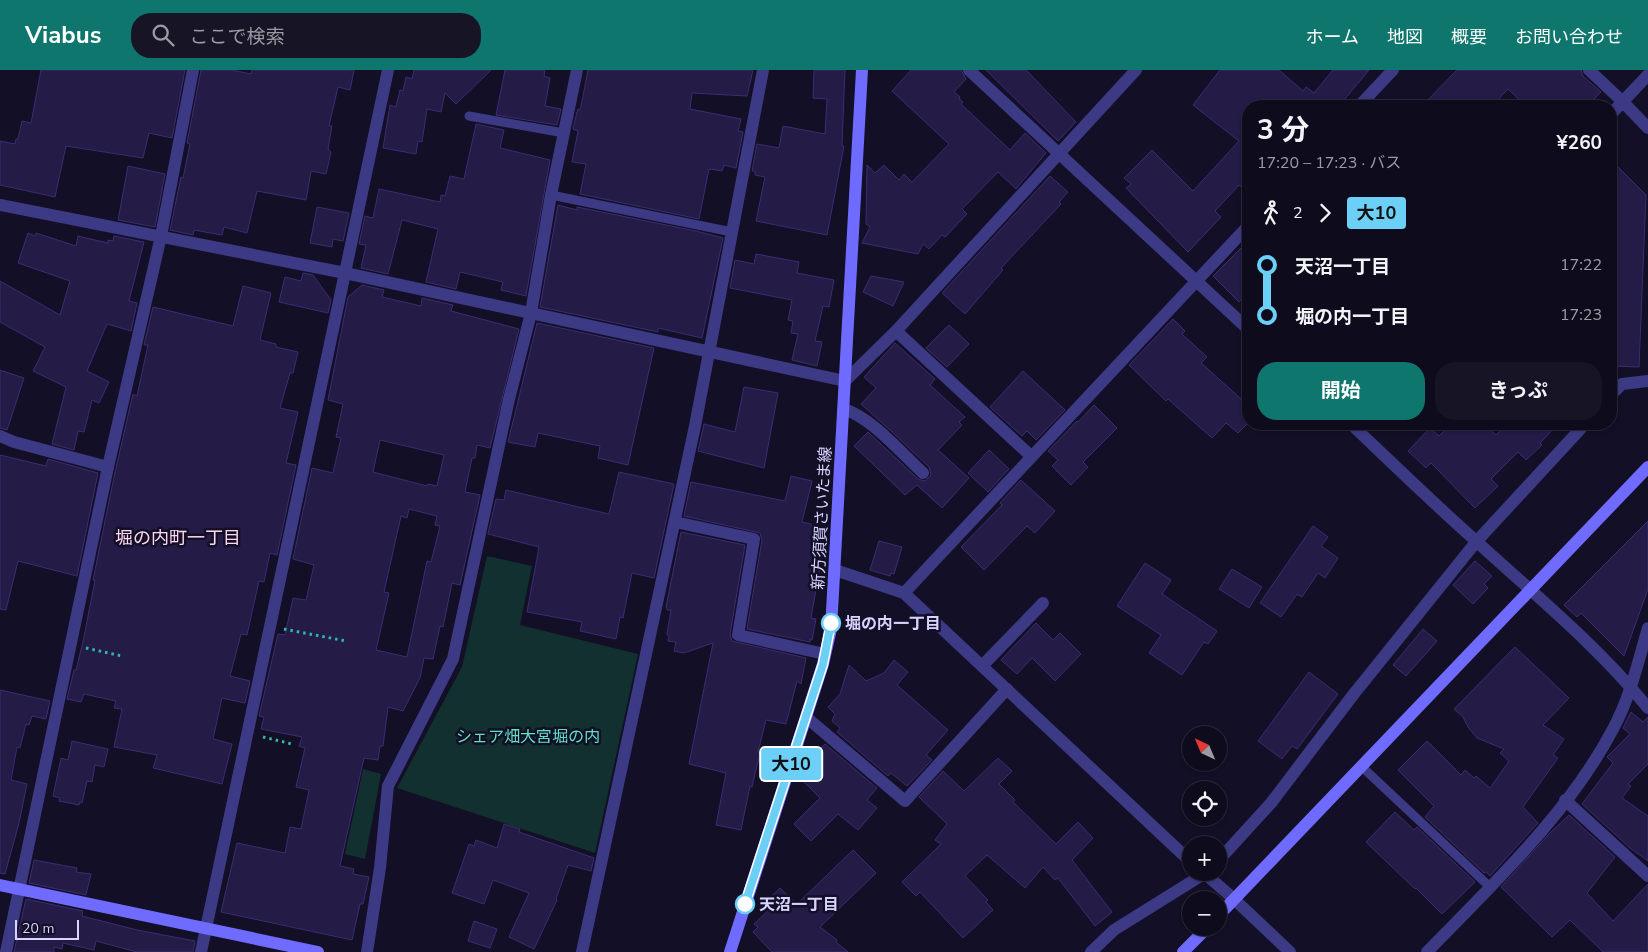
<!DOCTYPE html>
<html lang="ja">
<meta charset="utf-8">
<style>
:root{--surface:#0e0b1c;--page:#171425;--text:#f1f3f6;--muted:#9b9ba3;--line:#2e2b3b;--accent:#0f766e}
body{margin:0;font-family:"Nunito Sans","Noto Sans JP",sans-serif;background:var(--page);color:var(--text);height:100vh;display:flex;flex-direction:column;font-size:19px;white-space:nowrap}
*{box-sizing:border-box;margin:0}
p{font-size:16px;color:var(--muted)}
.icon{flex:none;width:28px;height:28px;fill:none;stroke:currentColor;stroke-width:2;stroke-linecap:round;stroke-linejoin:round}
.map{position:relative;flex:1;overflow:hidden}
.sheet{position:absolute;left:1242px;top:30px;width:375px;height:330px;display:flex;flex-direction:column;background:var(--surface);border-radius:20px;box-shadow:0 1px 4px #0004,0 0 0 1px var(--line)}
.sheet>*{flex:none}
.badge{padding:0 10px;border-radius:4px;font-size:18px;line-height:32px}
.needle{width:32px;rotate:316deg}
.fabs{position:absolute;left:1182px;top:656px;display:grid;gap:10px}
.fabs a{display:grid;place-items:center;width:45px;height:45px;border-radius:50%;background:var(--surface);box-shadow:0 1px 4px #0004,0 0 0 1px var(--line);font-size:25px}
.scale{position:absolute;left:15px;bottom:12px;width:64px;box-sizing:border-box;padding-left:5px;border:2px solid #d9d4ff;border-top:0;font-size:14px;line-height:18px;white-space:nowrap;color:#d9d4ff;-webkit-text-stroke:4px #130f26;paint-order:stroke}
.map>.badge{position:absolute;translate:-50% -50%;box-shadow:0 0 0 2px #fff}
.legs{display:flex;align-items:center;gap:8px;height:55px;padding:0 15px;font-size:16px}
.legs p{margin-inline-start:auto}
.overview{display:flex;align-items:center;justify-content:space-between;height:85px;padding:0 15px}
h1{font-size:28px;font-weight:700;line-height:38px}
.action{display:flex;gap:10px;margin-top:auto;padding:10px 15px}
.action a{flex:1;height:58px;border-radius:20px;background:var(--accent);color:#fff;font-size:20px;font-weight:700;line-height:58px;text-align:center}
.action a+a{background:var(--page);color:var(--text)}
ul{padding:0 15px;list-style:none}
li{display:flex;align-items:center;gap:18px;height:50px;font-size:19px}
li i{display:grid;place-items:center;width:8px;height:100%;margin:0 6px;background:currentColor}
li i::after{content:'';width:12px;height:12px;margin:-6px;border:4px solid;border-radius:50%;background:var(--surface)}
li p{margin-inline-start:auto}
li:first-child i{background:linear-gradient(#0000 50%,currentColor 0)}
li:last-child i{background:linear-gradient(currentColor 50%,#0000 0)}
header{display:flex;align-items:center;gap:30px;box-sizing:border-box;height:70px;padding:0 25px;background:var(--accent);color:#fff}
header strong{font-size:24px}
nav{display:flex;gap:28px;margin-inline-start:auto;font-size:18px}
.search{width:350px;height:45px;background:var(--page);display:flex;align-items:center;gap:12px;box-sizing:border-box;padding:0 18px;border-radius:20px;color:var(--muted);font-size:19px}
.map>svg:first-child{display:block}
.green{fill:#12302f}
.building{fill:#241b47;stroke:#3b2d73;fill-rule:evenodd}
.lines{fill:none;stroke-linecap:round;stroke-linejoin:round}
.path{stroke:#2fb8b0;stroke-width:3;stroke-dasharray:2.5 4;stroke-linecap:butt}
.lane{stroke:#3d3a85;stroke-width:9}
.street{stroke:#3d3a85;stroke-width:12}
.secondary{stroke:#6f6bff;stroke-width:12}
.line-1-casing{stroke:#fff;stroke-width:11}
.line-1{stroke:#6bcff6;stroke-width:8}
.stop-1-dot{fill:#fff;stroke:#6bcff6;stroke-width:2.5}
.labels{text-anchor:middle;stroke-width:5;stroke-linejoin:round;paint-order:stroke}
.street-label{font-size:16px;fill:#d9d4ff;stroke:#130f26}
.stop-label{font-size:16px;font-weight:bold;fill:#d9d4ff;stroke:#130f26;text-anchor:start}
.park-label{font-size:16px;fill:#5fe0c0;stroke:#130f26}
.neighbourhood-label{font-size:18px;fill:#ffd6f0;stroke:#130f26}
</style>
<header>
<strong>Viabus</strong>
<div class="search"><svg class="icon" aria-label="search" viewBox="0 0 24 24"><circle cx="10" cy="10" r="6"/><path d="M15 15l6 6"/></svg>ここで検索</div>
<nav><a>ホーム</a><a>地図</a><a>概要</a><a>お問い合わせ</a></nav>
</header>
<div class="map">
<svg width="1648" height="882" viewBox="0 0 1648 882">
<rect width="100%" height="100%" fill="#130f26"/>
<g class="green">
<polygon points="487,486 532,496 520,555 638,584 595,783 397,718 462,597"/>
<polygon points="363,699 381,704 365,789 345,784"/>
</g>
<g class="building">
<polygon points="41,0 185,0 172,68 149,63 143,88 66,76 55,127 0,115 0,71 15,74 16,69 18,69 22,51 31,53"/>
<polygon points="201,0 232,0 251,4 252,0 354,0 350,20 338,17 329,56 332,56 328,79 331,82 326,104 311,101 306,130 257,121 247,163 224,157 222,165 194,160 193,165 170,160 181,107 183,108 190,74 187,73"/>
<polygon points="414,0 491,0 456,34 445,23 441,42 427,39 422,72 418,71 416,84 383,78 390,35 396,37 400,20 403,21 406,7 412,9"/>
<polygon points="505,0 545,0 544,6 550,8 545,36 561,39 557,55 496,45"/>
<polygon points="588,0 753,0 747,26 692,23 690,39 741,49 738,61 743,62 736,98 724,95 722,101 709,99 699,149 580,124 586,94 572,92 578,61 573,59 577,42 578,39 580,40 583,26"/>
<polygon points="814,0 845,0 842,76 844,76 827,165 756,151 765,107 755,105 755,101 752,101 757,74 779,78 783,56 825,64 827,29 813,28"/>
<polygon points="911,0 961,0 966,9 954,22 960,27 959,29 963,32 961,34 1010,80 1025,63 1046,83 1016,119 998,102 962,139 967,144 945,167 942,165 929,179 923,174 918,184 862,173 870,157 866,154 867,95 875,103 884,95 899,110 904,104 912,112 949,74 892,21"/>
<polygon points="986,0 1026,0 1076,52 1058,71"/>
<polygon points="1220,0 1279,0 1303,21 1306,17 1314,23 1333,0 1369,0 1339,36 1249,36 1249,123 1239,115 1215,141 1221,147 1188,182 1126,118 1131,114 1124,108 1152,80 1193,121 1239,71 1193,35"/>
<polygon points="1457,0 1581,0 1583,6 1601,22 1587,36 1526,36 1508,19 1492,36 1422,36"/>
<polygon points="476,54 504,60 500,78 550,90 526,226 501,220 503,212 460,202 456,219 426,212 438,159 402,150 388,204 361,198 366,175 359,174 365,146 373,148 379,119 440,132 441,125 445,126 450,106 464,109"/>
<polygon points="1611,90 1646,125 1639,297 1611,296"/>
<polygon points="128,96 165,104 155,157 118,150"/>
<polygon points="1050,106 1068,122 1059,132 1061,134 1001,198 1003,200 965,244 942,223"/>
<polygon points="558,135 577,140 577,137 696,161 723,168 702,268 658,258 658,262 540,237"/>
<polygon points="317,137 349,143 343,171 333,169 332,177 310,173"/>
<polygon points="28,163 35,166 36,163 76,176 78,166 108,173 108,170 113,171 114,166 144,172 129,231 137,233 131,261 107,254 87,301 109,312 99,333 92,330 84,362 78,361 74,380 52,374 66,317 33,301 45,277 0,252 0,211 60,245 70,211 18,193"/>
<polygon points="1249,170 1249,222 1239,232 1213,206"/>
<polygon points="756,184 799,192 797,203 834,210 829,237 823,236 815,271 822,272 817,296 792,290 798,264 791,263 793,251 788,250 792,230 730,218 735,190 754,194"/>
<polygon points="303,203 313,205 331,230 328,243 279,232 285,207 301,211"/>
<polygon points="871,206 904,212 893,236 863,222"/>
<path d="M 362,215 L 384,220 L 382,227 L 421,236 L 422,228 L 453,235 L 451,241 L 519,259 L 490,378 L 477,375 L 475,388 L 472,388 L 465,422 L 480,425 L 460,515 L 452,513 L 443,557 L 440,556 L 433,589 L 424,588 L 420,608 L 403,641 L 388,637 L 383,676 L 380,676 L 378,690 L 364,688 L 340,796 L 354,799 L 353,804 L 369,807 L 363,834 L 360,834 L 352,870 L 221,842 L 237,773 L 285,783 L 290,757 L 301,759 L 309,720 L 296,717 L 305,678 L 299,676 L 302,667 L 261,659 L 264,647 L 259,646 L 278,564 L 285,565 L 293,528 L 306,530 L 314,495 L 293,489 L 312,398 L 333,403 L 341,368 L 336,367 L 343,334 L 328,330 L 348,227 ZM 380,370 L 444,385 L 437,416 L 428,414 L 427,416 L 373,402 ZM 409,439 L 437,446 L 435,455 L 440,456 L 431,492 L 427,491 L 407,587 L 376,580 L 389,523 L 384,522 L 401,446 L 407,448 Z"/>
<polygon points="243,216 271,223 260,270 276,274 276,277 298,282 293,303 290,303 280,338 298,342 286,393 296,395 277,485 270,483 264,512 259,511 247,565 241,564 230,606 250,611 245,633 222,628 213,669 232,674 222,714 153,698 157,685 114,677 122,639 114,638 116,631 84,624 81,632 67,629 74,600 76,600 84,567 95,510 93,510 114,407 133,324 137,326 148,275 144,275 153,237 233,256"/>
<polygon points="1173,249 1185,261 1182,264 1207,287 1201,293 1249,336 1249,352 1238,363 1226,353 1212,368 1168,329 1166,331 1129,295"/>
<polygon points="537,253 654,278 628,395 598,388 600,376 538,363 535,377 508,372"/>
<polygon points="949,255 969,274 947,297 926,278"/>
<polygon points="895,273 935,309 930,315 965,347 959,352 962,355 938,380 969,408 942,438 917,415 905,425 854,376 868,362 918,409 925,411 931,405 929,397 891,361 861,334 876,318 864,307"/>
<polygon points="0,300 24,308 7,360 0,358"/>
<polygon points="1023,301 1065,340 1036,370 1027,361 1022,366 990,337"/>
<polygon points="744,317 778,323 764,398 698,381 704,354 735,362"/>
<polygon points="1094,335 1117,358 1083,392 1088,397 1071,415 1052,396 1058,390 1048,381 1077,351 1078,352"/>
<polygon points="1451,354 1483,354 1496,365 1507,354 1558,354 1540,373 1542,375 1526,390 1518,382 1491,409 1498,416 1475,438 1431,393 1426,398 1408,381 1430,358 1439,366"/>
<polygon points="989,380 1009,399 988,422 968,403"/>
<polygon points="0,385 46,396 48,389 98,403 77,506 18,491 6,540 0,539"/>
<polygon points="619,402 674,414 654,508 632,503 623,548 620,547 616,569 580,561 582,552 527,542 539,477 488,464 496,429 504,430 506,420 609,444"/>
<polygon points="791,406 812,411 802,452 811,454 817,469 812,491 817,492 820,497 811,548 816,549 812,570 810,569 810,572 747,559 762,470 760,463 684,446 691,412 785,431"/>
<polygon points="1021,410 1055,441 1035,463 1027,456 984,500 961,477 1002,435 1000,433"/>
<polygon points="1648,451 1648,519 1624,586 1581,543 1577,547 1564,535"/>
<polygon points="1313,456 1328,467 1321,476 1338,488 1325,508 1318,503 1302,527 1297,524 1281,547 1260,533"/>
<polygon points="681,462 745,475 730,564 732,571 806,588 801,614 797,611 786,654 766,650 758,682 760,683 752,717 750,716 741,760 716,755 726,703 689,694 713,573 684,583 674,581 676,572 668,571 669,567 667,564 671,540 667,540 667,538 666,537"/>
<polygon points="879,471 902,477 894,504 891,503 890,506 870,500"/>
<polygon points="1475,491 1492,506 1484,514 1488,518 1473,534 1453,515"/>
<polygon points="1145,493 1171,510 1162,524 1217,561 1208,574 1204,572 1182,605 1149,583 1161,565 1117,536"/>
<polygon points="1232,499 1262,517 1249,538 1219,519"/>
<polygon points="1036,553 1053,570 1060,563 1081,584 1055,611 1032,588 1017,604 1001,590"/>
<polygon points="1423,559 1437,571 1406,606 1393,595"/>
<polygon points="1515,577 1569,628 1543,655 1564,669 1553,685 1558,688 1523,737 1538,753 1490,806 1486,802 1484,803 1425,747 1434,736 1398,700 1427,671 1461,705 1465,700 1474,708 1476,706 1490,718 1509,691 1500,683 1504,679 1477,668 1468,657 1463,647 1454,639"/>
<polygon points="894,590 908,602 897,615 948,660 926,685 932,690 907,716 891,703 888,706 837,662 840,658 832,651 835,644 828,637 840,624 849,595 866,611 884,603"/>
<polygon points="1309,602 1338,624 1297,679 1292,676 1282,689 1258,671"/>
<polygon points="0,620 50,631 46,649 32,646 29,655 26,654 20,678 17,677 11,710 27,714 19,753 5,804 0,803"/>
<polygon points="1631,642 1643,652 1648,647 1648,694 1628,714 1631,716 1622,728 1648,746 1648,791 1630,778 1582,734 1613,693 1607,687 1630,664 1623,658"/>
<polygon points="72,671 108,679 104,697 95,695 92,712 87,711 82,733 80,732 79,735 59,731 60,728 53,726 61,688 68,690"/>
<polygon points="825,674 877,718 867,730 877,738 858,760 838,744 811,771 794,754 820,728 802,710 811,702 806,699 810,695 807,692"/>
<polygon points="998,688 1012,701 999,714 1015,730 1013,732 1056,774 1078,752 1093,768 1072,790 1112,842 1095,856 1058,808 1055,810 1043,797 1025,818 987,785 965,806 988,830 986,832 993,840 963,868 920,822 916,826 902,812 941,774 935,770 947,754 919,727 943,701 964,721"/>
<polygon points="1395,742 1414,760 1417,757 1475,812 1442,844 1416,818 1415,819 1366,772"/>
<polygon points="1569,745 1615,787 1587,823 1613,851 1648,814 1648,882 1603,882 1570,850 1552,867 1501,817 1549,764"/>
<polygon points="504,754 520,759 519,762 594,788 591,801 568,795 556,829 557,830 534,879 509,867 529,823 493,810 484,834 452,823 469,774 474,776 476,770 497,778"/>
<polygon points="853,780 876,803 820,857 837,870 836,872 848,882 772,882 753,862 758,857 754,854 770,839 764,833 780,818 797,834"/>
<polygon points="34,790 77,798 76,802 91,804 86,825 29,813"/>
<polygon points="26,829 83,841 82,846 137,860 195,871 193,882 137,882 96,871 94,880 63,873 62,879 54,877 54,882 14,882"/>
<polygon points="474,851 497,859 490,878 468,871"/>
</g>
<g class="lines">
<g class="path">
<polyline points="284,559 346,571"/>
<polyline points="86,578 122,586"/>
<polyline points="263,667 292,674"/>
</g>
<g class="lane">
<polyline points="469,46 564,63"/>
<polyline points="551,125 732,162"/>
<polyline points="1361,696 1490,817"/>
</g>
<g class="street">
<polyline points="969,0 1249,260"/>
<polyline points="1589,0 1623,32 1648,58"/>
<polyline points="1359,36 1393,0"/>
<polyline points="1611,44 1648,5"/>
<polyline points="0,135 345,203 845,311 896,261 1136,0"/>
<polyline points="896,261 1031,386"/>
<polyline points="1611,325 1622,314 1648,311"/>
<path d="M 844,339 C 872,348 901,383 923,403"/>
<path d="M 1351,354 C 1392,393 1433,433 1476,471 C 1534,524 1598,576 1648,638"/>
<polyline points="0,366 14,372 108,397"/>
<polyline points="675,452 754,469 738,565 825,584"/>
<polyline points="835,500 904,523 1191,792"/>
<polyline points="904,523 1249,155"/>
<polyline points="982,596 1043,533"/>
<polyline points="806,647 905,731 1007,619"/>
<polyline points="1565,730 1648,806"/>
<polyline points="1219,790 1271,733 1353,625 1476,472 1585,354"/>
<polyline points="1203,802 1234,829 1290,882"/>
<polyline points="6,882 108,397 161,166 193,0"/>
<polyline points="201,882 388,0"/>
<polyline points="367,882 380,798 388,716 453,589 509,329 531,243 551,125 577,0"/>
<polyline points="582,882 695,356 763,0"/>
<polyline points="1091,882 1114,860 1207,802"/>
<path d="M 1427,882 C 1493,814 1569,743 1613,659 C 1630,628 1638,592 1648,558"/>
</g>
<g class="secondary">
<polyline points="0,815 318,882"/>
<polyline points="1219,845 1648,397"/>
<polyline points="730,882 806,647 823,594 831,559 862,0"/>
<polyline points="1183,882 1207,858"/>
</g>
</g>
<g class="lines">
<g class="line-1-casing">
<polyline id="line-1" points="745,834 823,594 831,553"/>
</g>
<use href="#line-1" class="line-1"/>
</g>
<g class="stop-1-dot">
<circle cx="831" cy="553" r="9"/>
<circle cx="745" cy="834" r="9"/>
</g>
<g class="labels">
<g class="street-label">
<text transform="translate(821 448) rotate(-87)" y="6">新方須賀さいたま線</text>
</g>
<g class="stop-label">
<text x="845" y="559">堀の内一丁目</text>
<text x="759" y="840">天沼一丁目</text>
</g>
<g class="park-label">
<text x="528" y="672">シェア畑大宮堀の内</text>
</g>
<g class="neighbourhood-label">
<text x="178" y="474">堀の内町一丁目</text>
</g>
</g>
</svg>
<div class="fabs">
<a><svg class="needle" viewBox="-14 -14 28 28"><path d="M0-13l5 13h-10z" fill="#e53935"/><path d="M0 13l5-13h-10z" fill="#9b9ba3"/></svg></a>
<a><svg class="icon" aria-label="locate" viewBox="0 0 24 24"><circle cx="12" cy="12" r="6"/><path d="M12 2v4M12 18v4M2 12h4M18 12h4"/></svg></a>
<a>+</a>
<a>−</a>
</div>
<div class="scale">20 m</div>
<b class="badge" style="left:791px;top:694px;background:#6bcff6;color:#111">大10</b>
<section class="sheet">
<div class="overview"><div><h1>3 分</h1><p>17:20 – 17:23 · バス</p></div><b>¥260</b></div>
<div class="legs"><svg class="icon" aria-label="walk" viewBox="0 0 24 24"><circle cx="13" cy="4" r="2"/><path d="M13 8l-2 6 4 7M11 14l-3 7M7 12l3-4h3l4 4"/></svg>2<svg class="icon" aria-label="forward" viewBox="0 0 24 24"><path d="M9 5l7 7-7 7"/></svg><b class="badge" style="background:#6bcff6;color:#111">大10</b></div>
<ul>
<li><i style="color:#6bcff6"></i><b>天沼一丁目</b><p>17:22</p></li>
<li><i style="color:#6bcff6"></i><b>堀の内一丁目</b><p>17:23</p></li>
</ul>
<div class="action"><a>開始</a><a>きっぷ</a></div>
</section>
</div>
